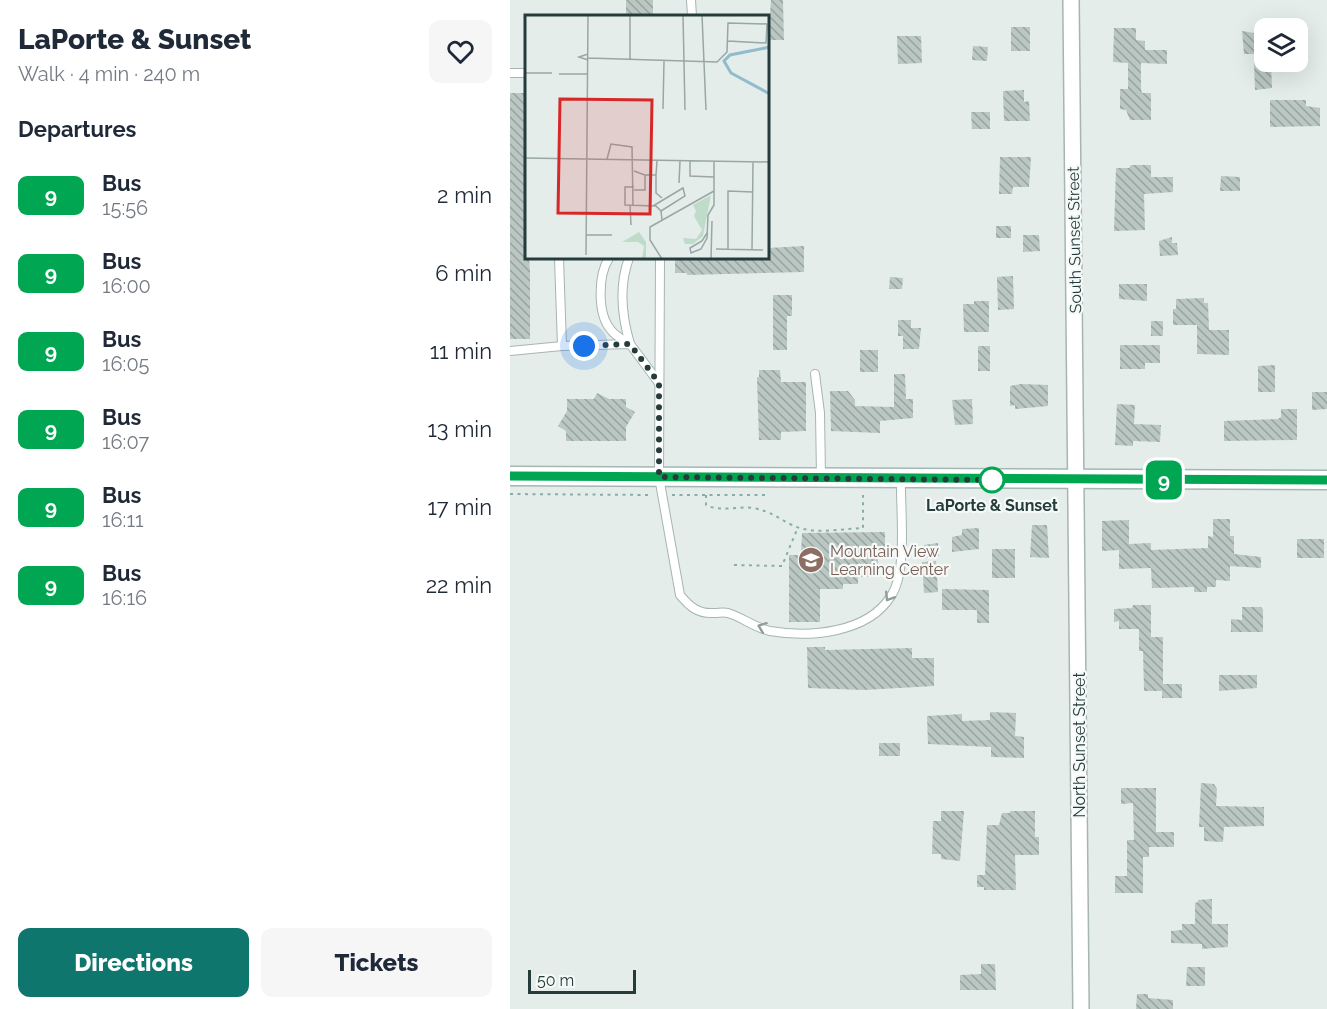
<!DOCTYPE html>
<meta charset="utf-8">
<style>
:root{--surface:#fff;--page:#f6f6f7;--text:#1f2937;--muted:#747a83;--accent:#0f766e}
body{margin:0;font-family:Raleway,sans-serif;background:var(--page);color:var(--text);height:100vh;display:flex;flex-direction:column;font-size:22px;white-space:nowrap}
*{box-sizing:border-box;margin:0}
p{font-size:20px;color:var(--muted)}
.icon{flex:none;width:33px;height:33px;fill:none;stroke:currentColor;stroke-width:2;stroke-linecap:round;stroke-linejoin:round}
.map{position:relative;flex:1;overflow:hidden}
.panel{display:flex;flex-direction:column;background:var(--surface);width:510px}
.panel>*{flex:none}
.badge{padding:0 12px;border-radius:9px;font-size:21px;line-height:39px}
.controls{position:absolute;left:744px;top:18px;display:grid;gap:12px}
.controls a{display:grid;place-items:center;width:54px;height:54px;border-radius:12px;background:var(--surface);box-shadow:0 6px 24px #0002;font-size:30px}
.scale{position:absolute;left:18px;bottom:15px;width:108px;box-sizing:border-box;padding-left:6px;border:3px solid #253d3a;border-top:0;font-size:16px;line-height:21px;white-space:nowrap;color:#253d3a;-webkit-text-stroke:4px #f5f9f8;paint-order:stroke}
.you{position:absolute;width:30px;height:30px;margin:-15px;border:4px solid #fff;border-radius:50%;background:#1a73e8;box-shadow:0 0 0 9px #1a73e833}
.map>.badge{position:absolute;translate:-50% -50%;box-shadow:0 0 0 3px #fff}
h2{padding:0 18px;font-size:22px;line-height:54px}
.round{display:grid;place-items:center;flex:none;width:63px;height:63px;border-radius:12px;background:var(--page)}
.headline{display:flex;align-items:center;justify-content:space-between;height:102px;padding:0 18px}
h1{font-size:28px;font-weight:800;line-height:45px}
.button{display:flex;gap:12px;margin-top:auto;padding:12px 18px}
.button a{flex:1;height:69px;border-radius:12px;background:var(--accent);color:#fff;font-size:24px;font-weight:800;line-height:69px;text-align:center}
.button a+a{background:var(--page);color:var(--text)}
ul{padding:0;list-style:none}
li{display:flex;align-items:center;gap:18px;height:78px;padding:0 18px}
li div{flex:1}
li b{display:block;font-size:22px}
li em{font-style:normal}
li .badge{min-width:66px;font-weight:700;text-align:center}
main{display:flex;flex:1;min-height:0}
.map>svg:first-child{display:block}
.building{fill:url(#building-back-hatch)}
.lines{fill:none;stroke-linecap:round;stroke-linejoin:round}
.lane-casing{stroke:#a7b5b2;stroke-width:10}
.street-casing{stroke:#a7b5b2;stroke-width:18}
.secondary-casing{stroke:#a4b7b3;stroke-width:21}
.path{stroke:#87aea6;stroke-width:2;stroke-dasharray:3 4.5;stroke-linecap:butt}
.lane{stroke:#fff;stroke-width:8}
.street{stroke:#fff;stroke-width:15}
.secondary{stroke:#fff;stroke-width:18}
.oneway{stroke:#929e9c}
.line-casing{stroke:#fff;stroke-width:14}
.line{stroke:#00a651;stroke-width:9}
.walk{stroke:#253d3a;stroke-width:6;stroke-dasharray:0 10.8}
.stop-dot{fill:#fff;stroke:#00a651;stroke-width:3}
.labels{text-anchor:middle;stroke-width:4.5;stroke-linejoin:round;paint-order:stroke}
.street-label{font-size:16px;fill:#253d3a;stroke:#f5f9f8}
.stop-label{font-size:16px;font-weight:bold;fill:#253d3a;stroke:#f5f9f8}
.education-label{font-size:16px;fill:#785e54;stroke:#f5f9f8;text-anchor:start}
.inset-river{fill:none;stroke:#91bccd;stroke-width:3}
.inset-road{fill:none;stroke:#98a7a4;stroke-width:1.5}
.view{fill:#d62828;fill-opacity:0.15;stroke:#d62828;stroke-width:3}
.inset-edge{fill:none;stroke:#253d3a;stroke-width:3}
</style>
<main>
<section class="panel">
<div class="headline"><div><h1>LaPorte &amp; Sunset</h1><p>Walk · 4 min · 240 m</p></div><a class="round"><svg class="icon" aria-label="heart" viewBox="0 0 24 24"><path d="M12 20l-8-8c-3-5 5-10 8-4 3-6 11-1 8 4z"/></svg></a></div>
<h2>Departures</h2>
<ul>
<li><span class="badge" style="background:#00a651;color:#fff">9</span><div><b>Bus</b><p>15:56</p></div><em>2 min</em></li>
<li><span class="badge" style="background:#00a651;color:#fff">9</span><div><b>Bus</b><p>16:00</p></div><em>6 min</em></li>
<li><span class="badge" style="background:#00a651;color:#fff">9</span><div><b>Bus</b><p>16:05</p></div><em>11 min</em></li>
<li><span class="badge" style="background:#00a651;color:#fff">9</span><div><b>Bus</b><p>16:07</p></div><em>13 min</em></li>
<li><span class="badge" style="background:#00a651;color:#fff">9</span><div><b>Bus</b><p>16:11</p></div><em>17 min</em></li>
<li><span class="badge" style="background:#00a651;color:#fff">9</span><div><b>Bus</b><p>16:16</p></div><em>22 min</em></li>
</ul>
<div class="button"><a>Directions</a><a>Tickets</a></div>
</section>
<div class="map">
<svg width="817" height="1009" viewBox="0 0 817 1009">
<defs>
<pattern id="building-back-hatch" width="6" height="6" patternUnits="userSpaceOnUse" patternTransform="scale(1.5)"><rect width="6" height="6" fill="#bac7c3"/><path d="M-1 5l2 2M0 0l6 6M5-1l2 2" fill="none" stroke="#97a39f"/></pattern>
</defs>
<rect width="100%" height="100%" fill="#e4edea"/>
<g class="building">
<rect x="116" y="0" width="27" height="16"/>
<polygon points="261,0 273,0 274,40 258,40"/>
<rect x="501" y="27" width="19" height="24"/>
<polygon points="604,28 626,28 626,40 635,41 635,50 657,50 657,64 631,63 631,89 632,93 641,93 641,120 620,120 616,110 610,109 610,89 618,89 618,63 603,62"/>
<polygon points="732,31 750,34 750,54 734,54"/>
<polygon points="387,36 411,36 412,63 388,64"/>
<polygon points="463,46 478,47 477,61 462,60"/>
<polygon points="744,62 761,62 762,88 745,90"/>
<polygon points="514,90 514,102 519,101 520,121 494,121 493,91"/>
<polygon points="0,93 16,93 16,258 19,258 20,271 20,339 0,339"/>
<polygon points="760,100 796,100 796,106 810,108 810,126 760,127"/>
<polygon points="461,112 480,112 480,129 462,129"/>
<polygon points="490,157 521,157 519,187 503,187 502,194 489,194"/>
<polygon points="621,165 641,165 641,177 663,177 663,192 634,194 635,230 604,231 606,168 619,168"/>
<polygon points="711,176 730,177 730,191 710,191"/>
<rect x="486" y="226" width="15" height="12"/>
<polygon points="513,235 529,235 530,251 513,252"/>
<polygon points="662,237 662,243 667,243 668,255 650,256 649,241"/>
<polygon points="294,246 294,272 177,275 177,273 165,273 165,260 258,258 258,248"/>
<polygon points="503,276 504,309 488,310 487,277"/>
<polygon points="380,277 393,278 392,289 379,289"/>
<polygon points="609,284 637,284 637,301 609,299"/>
<polygon points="263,295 282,295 282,316 277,316 277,350 263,350"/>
<polygon points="694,298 694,303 698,303 699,330 719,330 719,355 687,354 687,325 663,325 663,309 666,309 666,299"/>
<polygon points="464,301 479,301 479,332 454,332 453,304 464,304"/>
<polygon points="388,320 401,320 401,328 411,328 409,349 393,349 393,336 388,336"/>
<rect x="641" y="321" width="12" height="15"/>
<polygon points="610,345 650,345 650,363 635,363 635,369 610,369"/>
<rect x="468" y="346" width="12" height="25"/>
<rect x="350" y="350" width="18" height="22"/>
<polygon points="765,365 765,392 748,392 748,366"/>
<polygon points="249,370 270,370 271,382 296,382 296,431 271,432 271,440 249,440 247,377 249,377"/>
<polygon points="384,374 395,374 396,399 403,399 403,418 370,421 370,433 321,431 320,391 338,391 345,400 345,406 384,407"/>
<polygon points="511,384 538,385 538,406 505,409 505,405 500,406 500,386"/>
<polygon points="802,392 817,392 817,409 802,410"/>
<polygon points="87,393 99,399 116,399 116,407 125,412 116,427 116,441 56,441 56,431 48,426 57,411 57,399 84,399"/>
<polygon points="462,399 463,424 445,425 442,400"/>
<polygon points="607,404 625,405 624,424 651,425 650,442 623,441 623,446 605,445"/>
<polygon points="771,409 787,409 787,440 714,441 714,421 768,419 771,417"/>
<polygon points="703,519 720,519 720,536 724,536 724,554 751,557 751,568 720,566 720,581 706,580 706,587 697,587 697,592 684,592 684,587 642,588 641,568 609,569 609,550 592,551 592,521 619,520 619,544 641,543 641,550 698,548 698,536 703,537"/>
<polygon points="522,525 537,525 539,558 520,557"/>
<polygon points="469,528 469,549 442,552 442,537 452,535 452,529"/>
<polygon points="375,532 375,556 368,556 368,577 348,577 348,584 333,584 333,589 310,589 310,622 279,622 279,555 291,555 292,533"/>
<rect x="787" y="539" width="27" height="19"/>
<polygon points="428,543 429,556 415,558 414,545"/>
<rect x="482" y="549" width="23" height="29"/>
<polygon points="426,561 428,592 414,593 412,562"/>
<polygon points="432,589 479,590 479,623 467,623 467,610 432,610"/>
<polygon points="623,605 641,605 641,637 653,637 653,684 672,684 672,698 652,698 652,691 634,691 633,651 629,651 629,629 609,629 609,621 604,622 604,609 622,608"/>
<polygon points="732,607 751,607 753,610 753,632 721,632 721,619 732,620"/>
<polygon points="297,647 315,647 315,650 402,648 402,658 424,658 424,686 354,690 298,688"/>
<polygon points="709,675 747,675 747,688 709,691"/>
<polygon points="480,712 506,713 505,736 514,737 514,758 481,757 481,747 418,744 417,716 452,714 452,721 480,720"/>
<rect x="369" y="743" width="21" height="13"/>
<polygon points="691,783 704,784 707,789 706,806 754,807 754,826 714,827 713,842 694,841 694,827 689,827"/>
<polygon points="611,788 646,788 646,832 664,832 664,847 639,847 639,857 633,857 633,893 605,893 605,876 617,876 617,840 624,840 623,803 611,804"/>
<polygon points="431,811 454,811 450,861 431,859 431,854 422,854 423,821 431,821"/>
<polygon points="500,811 525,811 525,837 529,837 529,855 505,855 506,890 474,890 474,887 467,887 467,875 475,875 477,825 489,825 492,813 500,813"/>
<polygon points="702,899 702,924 718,924 718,947 692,949 692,944 661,943 661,931 672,930 672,924 685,924 685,903 688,902 688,900"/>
<polygon points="471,964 485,964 486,990 450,990 450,975 471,974"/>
<polygon points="677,967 695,967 695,986 676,986"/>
<polygon points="627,994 638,994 638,998 663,1000 663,1009 626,1009"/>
</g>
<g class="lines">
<g class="lane-casing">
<g id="lane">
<polyline points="181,0 182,16"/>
<polyline points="0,73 16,73"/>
<polyline points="49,258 52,346 120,344 149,383"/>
<path d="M 99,258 C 88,275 87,314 101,330 C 105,336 114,340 120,344"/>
<path d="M 119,258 C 109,285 112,317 120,344"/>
<path d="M 150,258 L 149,477 L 170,595 C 180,607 188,614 204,613 C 209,613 213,612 218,613 C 232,617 245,628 260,631 C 300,638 358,633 381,596 C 398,571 390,509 391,478"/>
<polyline points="0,351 52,346"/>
<polyline points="305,374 310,413 311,477"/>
</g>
</g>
<g class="street-casing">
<polyline id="street" points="561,0 571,1009"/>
</g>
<g class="secondary-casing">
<polyline id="secondary" points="0,476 817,480"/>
</g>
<g class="path">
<polyline points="0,494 141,495"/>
<polyline points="162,495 255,495"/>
<path d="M 196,495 L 196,505 C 210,512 228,506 243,508 C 260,511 268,518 282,525 C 301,535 332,529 353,528 L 353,495"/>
<polyline points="224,565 272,566 288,527"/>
</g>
<use href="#lane" class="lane"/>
<use href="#street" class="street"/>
<use href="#secondary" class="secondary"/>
</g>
<defs><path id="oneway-chevron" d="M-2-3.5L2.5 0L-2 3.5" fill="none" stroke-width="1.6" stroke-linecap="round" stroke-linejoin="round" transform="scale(1.5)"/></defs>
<g class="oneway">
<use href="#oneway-chevron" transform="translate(379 597) rotate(122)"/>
<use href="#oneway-chevron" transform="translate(252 627) rotate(-159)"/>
</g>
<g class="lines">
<g class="line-casing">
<polyline id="line" points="0,476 817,480"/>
</g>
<use href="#line" class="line"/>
<polyline class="walk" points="74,346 120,344 149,383 149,477 482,480"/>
</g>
<defs>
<g id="school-disc" transform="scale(1.35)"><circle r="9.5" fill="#8d6e63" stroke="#f5f9f8"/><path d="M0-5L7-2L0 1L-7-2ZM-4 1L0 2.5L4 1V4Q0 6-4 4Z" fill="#fff"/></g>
</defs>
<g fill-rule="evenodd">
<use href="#school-disc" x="301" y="560"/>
</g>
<circle class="stop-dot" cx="482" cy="480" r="12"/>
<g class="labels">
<g class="street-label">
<text transform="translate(564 240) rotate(-91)" y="6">South Sunset Street</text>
<text transform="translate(569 745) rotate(-90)" y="6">North Sunset Street</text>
</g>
<g class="stop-label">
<text x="482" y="511">LaPorte &amp; Sunset</text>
</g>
<g class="education-label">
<text x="320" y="557">Mountain View<tspan x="320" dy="18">Learning Center</tspan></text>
</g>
</g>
<g transform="translate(15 15)">
<rect width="244" height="244" fill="#e4edea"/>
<path d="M 186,180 L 178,221 L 168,229 L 160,229 L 158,223 L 171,224 L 177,215 L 169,201 L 171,196 L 168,190 ZM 114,217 L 121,227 L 121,244 L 117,244 L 119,231 L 113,227 L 97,227 Z" fill="#bfdccb"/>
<path class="inset-river" d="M 245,32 L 205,40 L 199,46 L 206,58 L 245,79"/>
<path class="inset-road" d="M 158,0 L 160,95M 177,0 L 181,95M 63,43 L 192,47 L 202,37 L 203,8 L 242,9 L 241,28 L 203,26M 105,44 L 105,0M 63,45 L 54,42 L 63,39M 0,58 L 27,58M 34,59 L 63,59M 138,94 L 139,46M 0,143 L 245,147M 82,144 L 86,129 L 107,132 L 108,190M 165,146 L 165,161 L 189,162M 120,160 L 131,160 L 132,146M 131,160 L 131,178 L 137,183M 154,168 L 155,146M 109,172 L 100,172 L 100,190 L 131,191 L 136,196M 109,175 L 120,175 L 120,160 L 109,156M 105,190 L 106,210M 128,191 L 158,173 L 160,181 L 136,196 L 137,205M 182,218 L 177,226 L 165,233 L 166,238 L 176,234 L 182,223 L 183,200 L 189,190 L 189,146M 61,220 L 87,220M 191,234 L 238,235M 203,234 L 203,176 L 228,177M 227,234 L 228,147M 61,240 L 63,0M 137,244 L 125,225 L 125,212 L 189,176M 186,244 L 187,206"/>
<path class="view" d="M 35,84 L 127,85 L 125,199 L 33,198 Z"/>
<rect width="244" height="244" class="inset-edge"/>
</g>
</svg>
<div class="controls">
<a><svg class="icon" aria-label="layers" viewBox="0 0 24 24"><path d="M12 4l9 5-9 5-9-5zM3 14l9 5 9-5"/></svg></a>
</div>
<div class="scale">50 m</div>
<div class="you" style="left:74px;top:346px"></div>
<b class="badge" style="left:654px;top:480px;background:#00a651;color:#fff">9</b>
</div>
</main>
